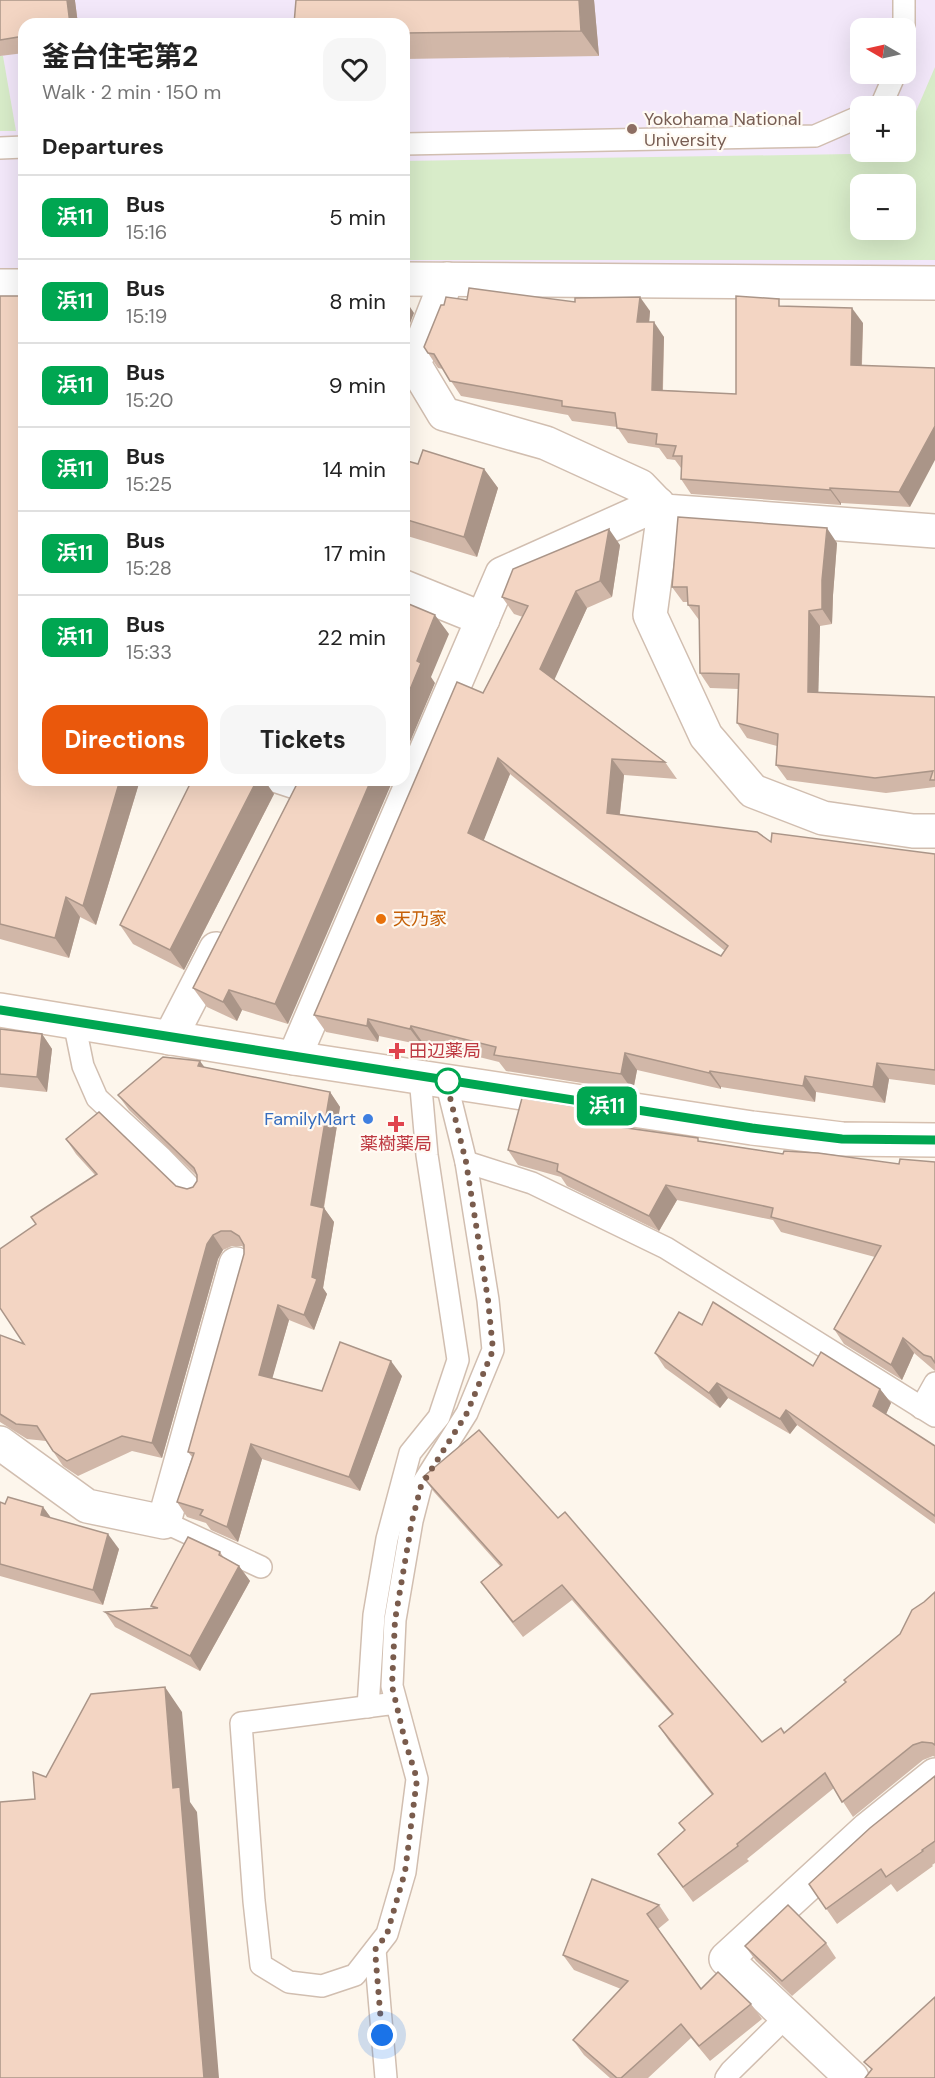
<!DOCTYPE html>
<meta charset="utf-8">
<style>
:root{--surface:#fff;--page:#f6f6f6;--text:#222;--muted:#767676;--line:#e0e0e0;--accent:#ea580c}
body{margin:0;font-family:"DM Sans","Noto Sans JP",sans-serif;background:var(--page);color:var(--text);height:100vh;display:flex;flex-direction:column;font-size:22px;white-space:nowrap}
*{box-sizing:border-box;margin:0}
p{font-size:20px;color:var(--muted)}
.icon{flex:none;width:33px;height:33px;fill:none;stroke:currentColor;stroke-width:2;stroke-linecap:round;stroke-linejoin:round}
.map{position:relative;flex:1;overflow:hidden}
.drawer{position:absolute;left:18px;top:18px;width:392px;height:768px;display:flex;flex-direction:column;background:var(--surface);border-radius:18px;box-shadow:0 6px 24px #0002}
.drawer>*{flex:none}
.badge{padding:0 12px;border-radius:9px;font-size:21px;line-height:39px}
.needle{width:39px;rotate:279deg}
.buttons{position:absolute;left:850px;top:18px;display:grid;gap:12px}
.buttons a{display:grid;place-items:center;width:66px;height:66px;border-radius:12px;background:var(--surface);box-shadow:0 6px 24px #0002;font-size:30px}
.you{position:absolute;width:30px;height:30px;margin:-15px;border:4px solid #fff;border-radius:50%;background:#1a73e8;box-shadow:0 0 0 9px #1a73e833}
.map>.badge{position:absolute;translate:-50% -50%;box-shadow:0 0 0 3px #fff}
h2{padding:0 24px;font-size:22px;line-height:54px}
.round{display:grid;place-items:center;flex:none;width:63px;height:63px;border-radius:18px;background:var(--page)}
.summary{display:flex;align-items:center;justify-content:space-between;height:102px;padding:0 24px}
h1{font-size:28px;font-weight:700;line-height:45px}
.action{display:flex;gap:12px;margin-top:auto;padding:12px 24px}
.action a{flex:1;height:69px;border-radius:18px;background:var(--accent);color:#fff;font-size:24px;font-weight:700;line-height:69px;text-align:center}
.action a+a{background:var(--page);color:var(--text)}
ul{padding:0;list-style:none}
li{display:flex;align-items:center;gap:18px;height:84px;padding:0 24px;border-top:2px solid var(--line)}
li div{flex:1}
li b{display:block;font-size:22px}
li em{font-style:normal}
li .badge{min-width:66px;font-weight:700;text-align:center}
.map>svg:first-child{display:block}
.education{fill:#f3e8fa;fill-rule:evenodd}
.green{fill:#d8ecc9;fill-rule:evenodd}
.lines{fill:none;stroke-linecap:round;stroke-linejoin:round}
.lane-casing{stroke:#d1beb0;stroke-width:24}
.street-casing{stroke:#d1beb0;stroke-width:36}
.secondary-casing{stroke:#d6c0b0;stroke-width:36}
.lane{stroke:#fff;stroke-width:21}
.street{stroke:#fff;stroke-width:33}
.secondary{stroke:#fff;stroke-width:33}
.wall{fill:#d1b7a8;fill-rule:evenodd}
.shaded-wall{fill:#aa9588}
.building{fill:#f3d5c3;stroke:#aa9588;stroke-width:1.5;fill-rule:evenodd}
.line-casing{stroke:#fff;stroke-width:14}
.line{stroke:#00a651;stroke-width:9}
.walk{stroke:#7a5c4d;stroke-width:6;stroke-dasharray:0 10.8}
.education-dot{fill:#8d6e63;stroke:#fffaf3;stroke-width:2}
.food-dot{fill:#e8710a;stroke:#fffaf3;stroke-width:2}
.health-dot{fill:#e0444e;stroke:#fffaf3;stroke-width:2}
.stop-dot{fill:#fff;stroke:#00a651;stroke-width:3}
.shop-dot{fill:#3f7fe0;stroke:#fffaf3;stroke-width:2}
.labels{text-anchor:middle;stroke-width:4.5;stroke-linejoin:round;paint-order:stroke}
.education-label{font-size:18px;fill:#785e54;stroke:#fffaf3;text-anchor:start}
.food-label{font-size:18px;fill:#c56008;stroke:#fffaf3;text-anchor:start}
.health-label{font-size:18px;fill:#be3a42;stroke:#fffaf3;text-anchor:start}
.shop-label{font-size:18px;fill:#366cbe;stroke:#fffaf3;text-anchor:end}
</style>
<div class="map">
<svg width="935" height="2078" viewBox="0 0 935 2078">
<rect width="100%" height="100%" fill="#fdf6ec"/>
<path class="education" d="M 0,0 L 935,0 L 935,267 L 404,268 L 404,24 L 24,24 L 24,268 L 0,268 ZM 861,28 L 906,28 L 906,74 L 861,74 ZM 861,106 L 906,106 L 906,152 L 861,152 ZM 861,184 L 906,184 L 906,230 L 861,230 Z"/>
<g class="green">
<polygon points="0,56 3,56 16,131 0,131"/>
<path d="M 935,67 L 935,260 L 404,260 L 404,161 L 851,154 L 861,149 L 861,152 L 906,152 L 906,126 L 911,123 ZM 861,184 L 906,184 L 906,230 L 861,230 Z"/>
</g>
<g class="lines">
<g class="lane-casing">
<g id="lane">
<polyline points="904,0 904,28"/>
<polyline points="881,106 895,74"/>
<polyline points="404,144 815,136 861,116"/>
<polyline points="0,148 24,147"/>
<polyline points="271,780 298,789"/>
<polyline points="74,1022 83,1066 97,1098 162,1158 195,1192"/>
<polyline points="466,1162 532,1183 666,1248 935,1416"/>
<polyline points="921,1408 935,1383"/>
<polyline points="164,1522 261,1567"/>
<polyline points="396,1703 241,1723 254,1901 261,1965 289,1982 322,1986 355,1975 387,1934 405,1872 417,1779 392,1686 395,1620 412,1521 421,1486 467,1413 493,1350 488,1300 466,1162 446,1081"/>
<polyline points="368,1707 374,1615 387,1539 410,1453 439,1417 458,1360 427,1155 420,1077"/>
<polyline points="375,1950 386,2078"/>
<polyline points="726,2078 731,2071 787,2016"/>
</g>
</g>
<g class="street-casing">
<g id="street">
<polyline points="404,279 935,283"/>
<polyline points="447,279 414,364 444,414 546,443 640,486 664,511 935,531"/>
<polyline points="0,286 24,286"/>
<polyline points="664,511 650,615 706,736 753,791 823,818 913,831 935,831"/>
<polyline points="404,587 483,619"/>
<polyline points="170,1038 216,949"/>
<polyline points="294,1058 502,574 658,504"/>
<polyline points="0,1443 87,1506 164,1522 236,1264"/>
<polyline points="852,2078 726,1959 868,1829 935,1775"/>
</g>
</g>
<g class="secondary-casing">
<polyline id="secondary" points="0,1010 294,1058 752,1128 842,1139 935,1140"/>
</g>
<use href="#lane" class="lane"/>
<use href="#street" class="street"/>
<use href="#secondary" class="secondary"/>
</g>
<g class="wall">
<polygon points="0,0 75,1 78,24 24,24 24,53 0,56"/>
<polygon points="296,0 594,0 599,56 404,59 404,24"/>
<polygon points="0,296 24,780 140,780 96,925 80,917 69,958 0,939"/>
<polygon points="467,300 650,311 649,322 664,337 663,390 736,394 783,306 863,323 862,365 910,507 841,503 841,505 691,494 681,479 681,468 675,460 667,459 659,448 628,443 617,427 572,421 568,415 461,396 443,369 438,368 428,353 444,305"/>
<polygon points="404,460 418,464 484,469 498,488 477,557 404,535"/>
<polygon points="837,543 833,595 832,624 820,626 818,692 935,697 935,787 886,793 787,780 776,765 777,746 747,738 737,723 739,689 710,688 700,673 699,620 688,605 688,602 683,602 672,587"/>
<path d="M 620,545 L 612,597 L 587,608 L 554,679 L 665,762 L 677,779 L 624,775 L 620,814 L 771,842 L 935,854 L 935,1085 L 889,1079 L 885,1103 L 816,1092 L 815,1102 L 721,1087 L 721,1089 L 637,1070 L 633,1091 L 506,1071 L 499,1062 L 423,1043 L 422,1045 L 379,1036 L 378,1042 L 326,1032 L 314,1015 L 523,617 L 514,614 L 502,597 ZM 510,774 L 725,951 L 721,956 L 483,841 Z"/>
<polygon points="192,780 264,780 274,794 184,970 133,944 120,925"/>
<polygon points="299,780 288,1024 242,1010 237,1021 207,1007 193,988"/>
<polygon points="0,1029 42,1034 52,1049 47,1092 0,1087"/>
<polygon points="204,1067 330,1092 340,1107 324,1208 334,1222 323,1288 327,1294 314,1330 289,1320 272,1378 322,1391 402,1376 360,1491 262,1459 238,1542 211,1530 206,1523 187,1517 177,1502 192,1457 188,1452 244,1254 244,1248 242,1246 232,1246 223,1250 218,1259 162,1458 132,1451 78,1476 63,1466 46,1441 27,1439 0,1422 0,1335 24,1344 36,1224 95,1175 76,1154 66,1139 176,1186 187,1189 193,1187 197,1181 197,1176 129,1110 118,1095"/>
<polygon points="701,1141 783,1154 899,1164 935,1162 935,1371 914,1353 902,1380 844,1344 834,1329 875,1257 781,1232 773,1220 677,1200 659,1231 567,1186 561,1177 518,1165 508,1150"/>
<polygon points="702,1325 813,1366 880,1389 891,1403 886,1414 935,1446 935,1524 797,1425 790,1434 728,1398 720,1408 665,1368 655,1353"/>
<polygon points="423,1477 762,1742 784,1733 846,1682 900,1634 924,1602 935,1592 935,1757 933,1756 923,1760 853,1817 834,1788 747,1859 749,1861 693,1902 658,1854 685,1831 679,1823 712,1795 669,1741 659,1726 672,1715 572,1600 523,1637 492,1597 481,1582 500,1566 434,1492"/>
<polygon points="0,1502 5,1504 43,1507 51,1518 119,1549 103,1605 0,1576"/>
<polygon points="220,1552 224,1558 239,1566 250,1581 200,1671 115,1627 105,1612 153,1608 151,1606"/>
<polygon points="935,1776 935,1863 932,1865 933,1866 897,1892 891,1884 837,1924 809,1884"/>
<polygon points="659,1905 669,1920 658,1929 701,1989 751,2004 762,2019 710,2061 691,2038 648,2078 610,2078 584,2055 573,2040 621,1989 574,1970 563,1955"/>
<polygon points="826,1943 836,1958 792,1996 756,1961 745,1946"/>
</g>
<g class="shaded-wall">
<polygon points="67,0 75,0 75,1 78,24 70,24"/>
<polygon points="579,0 594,0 599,56 581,31"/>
<polygon points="640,297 650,311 648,337 637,322"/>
<polygon points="404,298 414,313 404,339"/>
<polygon points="852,308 863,323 861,380 851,365"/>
<polygon points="654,322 664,337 662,405 652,390"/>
<polygon points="935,426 935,460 910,507 899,492"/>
<polygon points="484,469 498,488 477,557 464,537"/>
<polygon points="830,488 841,503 841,505 830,490"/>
<polygon points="827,528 837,543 833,595 832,624 822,609 822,580"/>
<polygon points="609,529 620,545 612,597 600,581"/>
<polygon points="576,591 587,608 552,685 540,669"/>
<polygon points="809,611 820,626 818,707 808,692"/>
<polygon points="435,615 449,634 431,677 435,683 404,756 404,704 417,661"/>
<polygon points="498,758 510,774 480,850 468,833"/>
<polygon points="612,759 624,775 618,829 607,813"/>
<polygon points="120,780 140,780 96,925 83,906"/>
<polygon points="256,780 264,780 274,794 184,970 170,950"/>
<polygon points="371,780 393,780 288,1024 275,1004"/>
<polygon points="66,897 80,917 69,958 55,938"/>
<polygon points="229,990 242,1010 237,1021 223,1002"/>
<polygon points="368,1019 379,1036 378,1042 367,1026"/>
<polygon points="411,1026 423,1043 422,1045 410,1029"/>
<polygon points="42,1034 52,1049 47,1092 37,1077"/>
<polygon points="625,1053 637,1070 633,1091 621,1074"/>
<polygon points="200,1061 211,1076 198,1066"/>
<polygon points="877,1063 889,1079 885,1103 873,1087"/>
<polygon points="710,1071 721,1087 721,1089 709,1073"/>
<polygon points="805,1076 816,1092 815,1102 803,1086"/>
<polygon points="330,1092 340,1107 323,1211 324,1208 334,1222 323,1288 327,1294 314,1330 304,1315 311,1205"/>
<polygon points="615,1113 626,1128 613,1126"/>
<polygon points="666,1185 677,1200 659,1231 649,1216"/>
<polygon points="213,1235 223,1250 218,1259 162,1458 152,1443 207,1244"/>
<polygon points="278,1305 289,1320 269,1390 259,1375"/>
<polygon points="903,1338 914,1353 902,1380 891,1365"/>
<polygon points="391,1361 402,1376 360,1491 349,1477"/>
<polygon points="717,1383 728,1398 720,1408 709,1393"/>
<polygon points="880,1389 891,1403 883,1421 873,1406"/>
<polygon points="786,1410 797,1425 790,1434 780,1419"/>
<polygon points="251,1444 262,1459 238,1542 227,1527"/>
<polygon points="43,1507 54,1522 41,1515"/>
<polygon points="108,1534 119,1549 103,1605 93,1590"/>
<polygon points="239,1566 250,1581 200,1671 190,1656"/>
<polygon points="165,1687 182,1712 190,1802 197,1812 219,2078 204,2078 173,1788"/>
</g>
<g class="building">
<polygon points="0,0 67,0 70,24 24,24 24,36 0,40"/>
<polygon points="296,0 579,0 581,31 404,33 404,24 294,24"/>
<polygon points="469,288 575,302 575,298 640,297 637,322 654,322 652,390 736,394 736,296 779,299 779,306 852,308 851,365 935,368 935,426 899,492 830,488 830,490 681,479 682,456 673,456 676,446 656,444 657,434 617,428 615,413 562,406 562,401 450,381 434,354 428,353 424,347 441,305 444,305 446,297 467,300"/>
<polygon points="0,296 24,296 24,780 120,780 83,906 66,897 55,938 0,924"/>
<polygon points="423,450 484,469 464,537 404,519 404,460 418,464"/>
<polygon points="678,517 827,528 822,580 822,609 809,611 808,692 935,697 935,780 930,780 933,771 875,778 776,765 778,734 737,723 739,674 700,673 699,606 688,605 687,587 672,587"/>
<path d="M 609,529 L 600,581 L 576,591 L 540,669 L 665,762 L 612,759 L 607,813 L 757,832 L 771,842 L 772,833 L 935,854 L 935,1070 L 877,1063 L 873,1087 L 805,1076 L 803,1086 L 710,1071 L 709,1073 L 625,1053 L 621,1074 L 494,1055 L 496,1047 L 411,1026 L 410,1029 L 368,1019 L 367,1026 L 314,1015 L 457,682 L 483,693 L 528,606 L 502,597 L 513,569 ZM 498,758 L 728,946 L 721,956 L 468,833 Z"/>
<polygon points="404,602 435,615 417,661 421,663 404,704"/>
<polygon points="192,780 257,780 170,950 120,925"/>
<polygon points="299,780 371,780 275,1004 229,990 223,1002 193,988"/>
<polygon points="0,1029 42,1034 37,1077 0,1074"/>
<polygon points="163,1057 200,1061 198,1066 330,1092 311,1205 324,1208 312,1277 317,1279 304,1315 278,1305 259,1375 322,1391 340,1342 391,1361 349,1477 251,1444 227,1527 200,1515 203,1510 177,1502 194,1453 188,1452 244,1254 244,1245 239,1236 231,1231 221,1231 213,1235 207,1244 152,1443 122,1436 67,1461 53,1451 37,1426 16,1424 0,1414 0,1335 24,1344 0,1308 0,1249 36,1224 31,1217 97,1174 66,1139 99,1112 176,1186 187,1189 193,1187 197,1181 197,1175 194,1168 118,1095"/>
<polygon points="522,1098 615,1113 613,1126 698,1138 698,1141 783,1154 784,1151 818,1153 899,1164 900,1159 935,1162 935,1363 931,1357 924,1355 903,1338 891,1365 834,1329 881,1246 771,1217 773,1208 666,1185 649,1216 557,1171 558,1164 508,1150"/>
<polygon points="713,1302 813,1366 821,1352 880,1389 873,1406 935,1446 935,1516 786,1410 780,1419 717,1383 709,1393 655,1353 679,1312 702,1325"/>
<polygon points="479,1430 558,1518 565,1512 762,1742 781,1728 784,1733 846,1682 844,1680 900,1634 912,1610 924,1602 935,1592 935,1745 932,1743 922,1742 913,1745 842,1802 825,1773 737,1844 738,1846 683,1887 658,1854 685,1830 679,1823 713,1794 659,1726 673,1714 562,1585 513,1622 481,1582 502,1565 423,1477"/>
<polygon points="8,1497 43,1507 41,1515 108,1534 93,1590 0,1564 0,1502 5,1504"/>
<polygon points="188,1537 220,1552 219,1555 239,1566 190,1656 105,1612 158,1608 151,1606"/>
<polygon points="165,1687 173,1788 180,1787 204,2078 0,2078 0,1802 35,1799 33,1772 46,1777 91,1694"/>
<polygon points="935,1776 935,1841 922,1850 923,1851 886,1877 881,1869 826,1909 809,1884 870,1828"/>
<polygon points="592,1879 659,1905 647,1914 701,1989 718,1972 751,2004 699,2046 681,2024 621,2078 617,2078 573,2040 628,1981 563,1955"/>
<polygon points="788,1905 826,1943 782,1981 745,1946"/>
<polygon points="935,1997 935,2078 865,2078 872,2069 864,2062"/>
</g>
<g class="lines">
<g class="line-casing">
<polyline id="line" points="0,1010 752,1128 842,1139 935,1140"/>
</g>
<use href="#line" class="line"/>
<polyline class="walk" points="382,2035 375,1950 387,1934 405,1872 417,1779 405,1741 392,1686 395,1620 412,1521 421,1486 467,1413 493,1350 488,1300 466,1162 446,1081 448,1081"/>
</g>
<circle class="education-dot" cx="632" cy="129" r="6"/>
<circle class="food-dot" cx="381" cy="919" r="6"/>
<g class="health-dot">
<path d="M394 1042h6v6h6v6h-6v6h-6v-6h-6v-6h6z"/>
<path d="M393 1115h6v6h6v6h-6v6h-6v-6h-6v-6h6z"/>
</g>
<circle class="stop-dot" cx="448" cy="1081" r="12"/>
<circle class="shop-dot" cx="368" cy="1119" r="6"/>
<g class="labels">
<g class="education-label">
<text x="644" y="125">Yokohama National<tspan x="644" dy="21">University</tspan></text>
</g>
<g class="food-label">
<text x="393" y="925">天乃家</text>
</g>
<g class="health-label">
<text x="409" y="1057">田辺薬局</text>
<text x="396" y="1150" text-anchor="middle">薬樹薬局</text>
</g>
<g class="shop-label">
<text x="356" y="1125">FamilyMart</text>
</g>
</g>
</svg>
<div class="buttons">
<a><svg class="needle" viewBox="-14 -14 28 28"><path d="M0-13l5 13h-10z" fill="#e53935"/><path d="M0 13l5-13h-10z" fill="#767676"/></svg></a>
<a>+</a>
<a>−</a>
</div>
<div class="you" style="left:382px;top:2035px"></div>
<b class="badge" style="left:607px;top:1106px;background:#00a651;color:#fff">浜11</b>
<section class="drawer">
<div class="summary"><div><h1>釜台住宅第2</h1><p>Walk · 2 min · 150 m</p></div><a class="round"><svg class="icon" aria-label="heart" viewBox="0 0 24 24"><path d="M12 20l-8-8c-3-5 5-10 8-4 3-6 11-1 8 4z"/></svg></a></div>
<h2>Departures</h2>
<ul>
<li><span class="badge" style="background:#00a651;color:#fff">浜11</span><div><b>Bus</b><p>15:16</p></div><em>5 min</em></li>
<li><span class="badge" style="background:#00a651;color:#fff">浜11</span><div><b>Bus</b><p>15:19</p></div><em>8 min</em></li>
<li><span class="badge" style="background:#00a651;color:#fff">浜11</span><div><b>Bus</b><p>15:20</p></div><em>9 min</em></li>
<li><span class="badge" style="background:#00a651;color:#fff">浜11</span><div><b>Bus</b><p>15:25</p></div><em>14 min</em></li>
<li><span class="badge" style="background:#00a651;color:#fff">浜11</span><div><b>Bus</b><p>15:28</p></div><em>17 min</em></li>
<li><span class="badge" style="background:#00a651;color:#fff">浜11</span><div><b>Bus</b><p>15:33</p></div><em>22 min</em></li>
</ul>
<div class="action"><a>Directions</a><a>Tickets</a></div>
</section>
</div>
